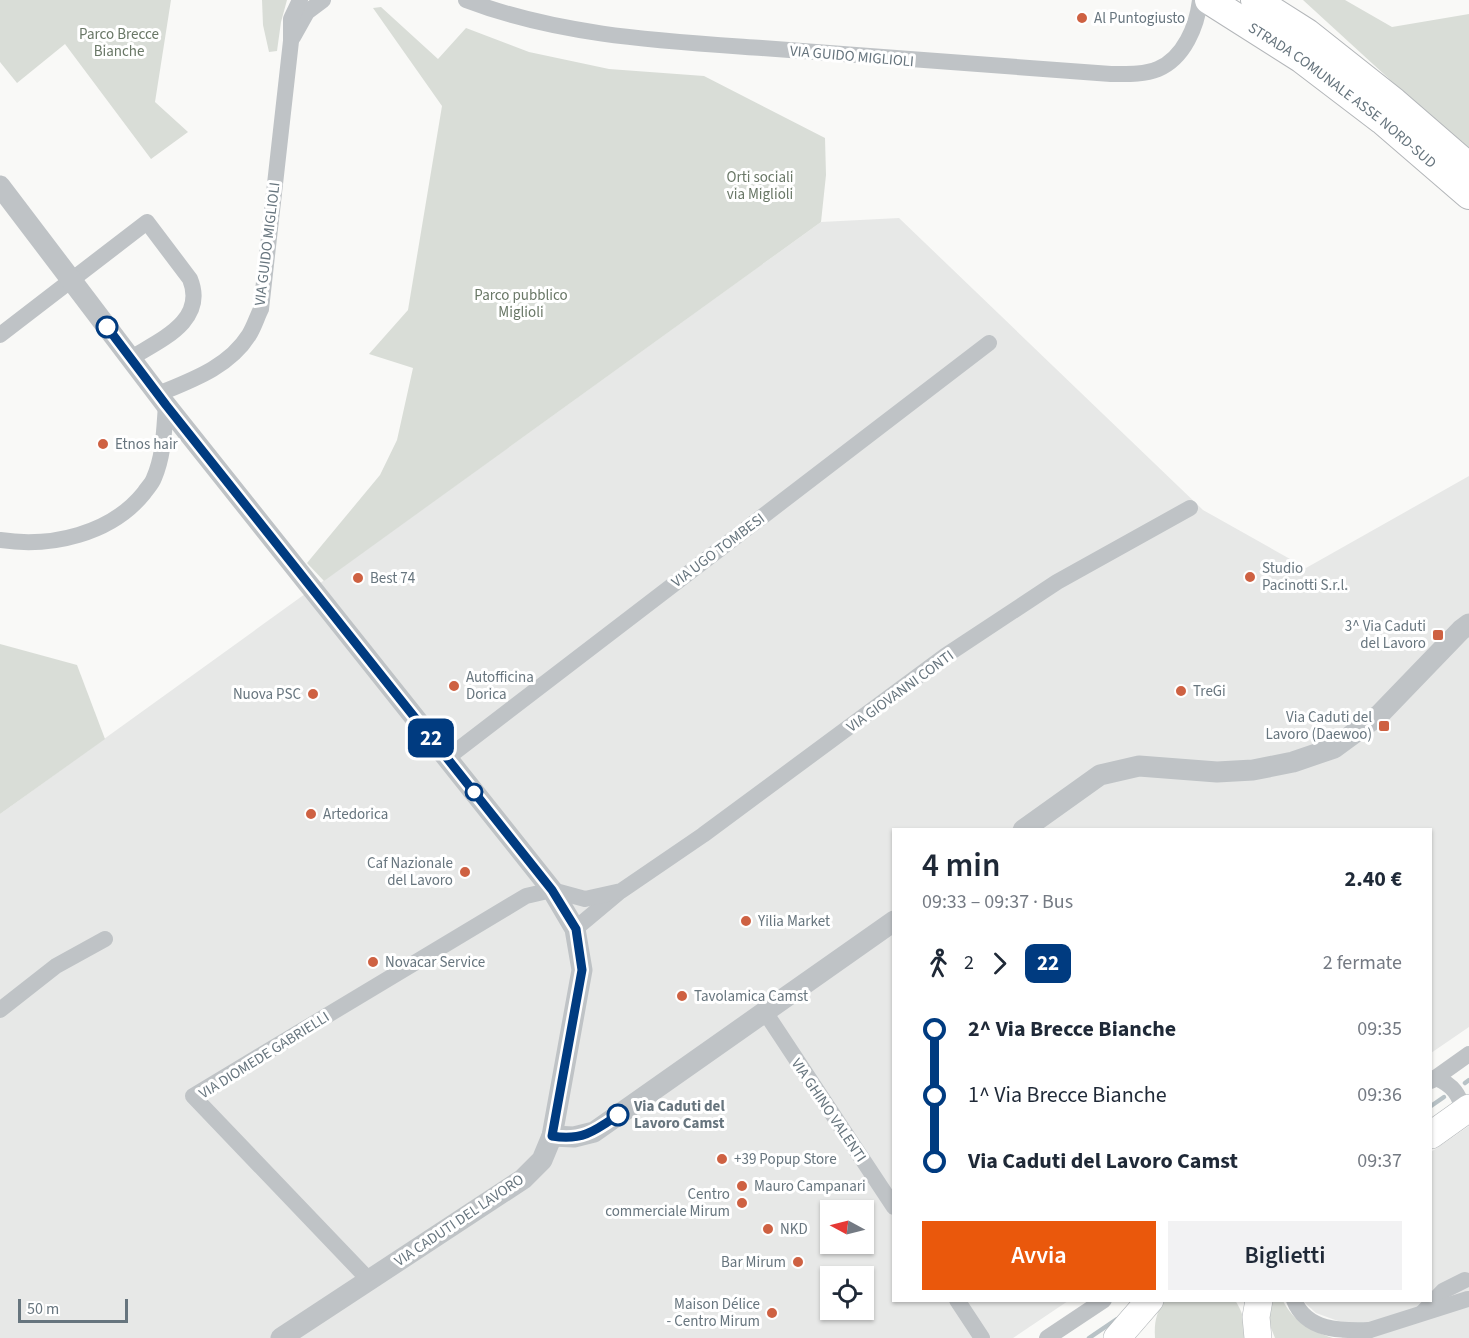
<!DOCTYPE html>
<html lang="it">
<meta charset="utf-8">
<style>
:root{--surface:#fff;--page:#f2f2f3;--text:#1f2937;--muted:#747a83;--accent:#ea580c}
body{margin:0;font-family:"Source Sans 3",sans-serif;background:var(--page);color:var(--text);height:100vh;display:flex;flex-direction:column;font-size:22px;white-space:nowrap}
*{box-sizing:border-box;margin:0}
p{font-size:20px;color:var(--muted)}
.icon{flex:none;width:33px;height:33px;fill:none;stroke:currentColor;stroke-width:2;stroke-linecap:round;stroke-linejoin:round}
.map{position:relative;flex:1;overflow:hidden}
.side{position:absolute;left:892px;top:828px;width:540px;height:474px;display:flex;flex-direction:column;background:var(--surface);border-radius:0px;box-shadow:0 2px 4px #0004}
.side>*{flex:none}
.badge{padding:0 12px;border-radius:9px;font-size:21px;line-height:39px}
.needle{width:39px;rotate:277deg}
.controls{position:absolute;left:820px;top:1200px;display:grid;gap:12px}
.controls a{display:grid;place-items:center;width:54px;height:54px;border-radius:0px;background:var(--surface);box-shadow:0 2px 4px #0004;font-size:30px}
.scale{position:absolute;left:18px;bottom:15px;width:110px;box-sizing:border-box;padding-left:6px;border:3px solid #67757e;border-top:0;font-size:16px;line-height:21px;white-space:nowrap;color:#67757e;-webkit-text-stroke:4px #fff;paint-order:stroke}
.map>.badge{position:absolute;translate:-50% -50%;box-shadow:0 0 0 3px #fff}
.legs{display:flex;align-items:center;gap:9px;height:66px;padding:0 30px;font-size:20px}
.legs p{margin-inline-start:auto}
.summary{display:flex;align-items:center;justify-content:space-between;height:102px;padding:0 30px}
h1{font-size:33px;font-weight:600;line-height:45px}
.action{display:flex;gap:12px;margin-top:auto;padding:12px 30px}
.action a{flex:1;height:69px;border-radius:0px;background:var(--accent);color:#fff;font-size:24px;font-weight:600;line-height:69px;text-align:center}
.action a+a{background:var(--page);color:var(--text)}
ul{padding:0 30px;list-style:none}
li{display:flex;align-items:center;gap:21px;height:66px;font-size:22px}
li i{display:grid;place-items:center;width:9px;height:100%;margin:0 8px;background:currentColor}
li i::after{content:'';width:15px;height:15px;margin:-8px;border:4px solid;border-radius:50%;background:var(--surface)}
li p{margin-inline-start:auto}
li:first-child i{background:linear-gradient(#0000 50%,currentColor 0)}
li:last-child i{background:linear-gradient(currentColor 50%,#0000 0)}
.map>svg:first-child{display:block}
.built{fill:#e7e8e7;fill-rule:evenodd}
.green{fill:#d9ddd7}
.lines{fill:none;stroke-linecap:round;stroke-linejoin:round}
.stream{stroke:#b8c2c6;stroke-width:4.5}
.primary-casing{stroke:#b3b7ba;stroke-width:28}
.trunk-casing{stroke:#b3b6b9;stroke-width:30}
.minor{stroke:#bfc3c6;stroke-width:16}
.tertiary{stroke:#bfc3c6;stroke-width:21}
.primary{stroke:#fff;stroke-width:27}
.trunk{stroke:#fff;stroke-width:28}
.line-1-casing{stroke:#fff;stroke-width:14}
.line-1{stroke:#003b80;stroke-width:9}
.poi-dot{fill:#ce6142;stroke:#fff;stroke-width:2}
.stop-1-dot{fill:#fff;stroke:#003b80;stroke-width:3}
.labels{text-anchor:middle;stroke-width:6;stroke-linejoin:round;paint-order:stroke}
.poi-label{font-size:15px;fill:#67757e;stroke:#fff;text-anchor:start}
.park-label{font-size:15px;fill:#697766;stroke:#fff}
.street-label{font-size:15px;fill:#67757e;stroke:#fff}
.stop-label{font-size:15px;font-weight:bold;fill:#67757e;stroke:#fff;text-anchor:start}
</style>
<div class="map">
<svg width="1469" height="1338" viewBox="0 0 1469 1338">
<rect width="100%" height="100%" fill="#f9f9f7"/>
<g class="built">
<path d="M 899,218 L 1203,510 L 1306,568 L 1469,476 L 1469,1027 L 1431,1053 L 1431,830 L 894,830 L 894,1300 L 1068,1301 L 1013,1338 L 0,1338 L 0,814 L 821,222 ZM 831,1210 L 864,1210 L 864,1244 L 831,1244 ZM 831,1276 L 864,1276 L 864,1310 L 831,1310 Z"/>
<polygon points="1469,1126 1469,1338 1342,1338 1338,1321 1316,1313 1303,1301 1431,1300 1431,1152"/>
</g>
<g class="green">
<polygon points="0,0 171,0 155,102 188,132 151,159 65,44 17,83 0,62"/>
<polygon points="262,0 287,0 281,22 277,51 269,52 263,25"/>
<polygon points="1303,0 1345,0 1392,27 1469,14 1469,152"/>
<polygon points="381,7 438,59 466,28 529,52 609,69 704,76 825,138 826,175 821,222 324,581 307,563 380,475 397,440 413,368 369,354 408,310 442,106 373,8"/>
<polygon points="0,644 77,665 105,739 0,814"/>
<path d="M 1235,1300 C 1243,1313 1246,1323 1244,1338 L 1155,1338 C 1154,1323 1156,1313 1164,1301 Z"/>
<path d="M 1268,1301 L 1283,1301 C 1294,1322 1311,1331 1333,1338 L 1275,1338 L 1269,1323 Z"/>
</g>
<g class="lines">
<g class="stream">
<polyline points="1465,1083 1469,1080"/>
<polyline points="1431,1106 1444,1097"/>
<polyline points="1089,1338 1117,1319"/>
</g>
<g class="primary-casing">
<g id="primary">
<polyline points="1431,1135 1469,1108"/>
<polyline points="1117,1338 1150,1300"/>
<polyline points="1258,1338 1256,1317 1259,1300"/>
</g>
</g>
<g class="trunk-casing">
<g id="trunk">
<path id="s1" d="M 1209,0 L 1302,59 L 1382,120 L 1469,195"/>
<polyline points="1255,0 1307,33 1394,102 1469,167"/>
</g>
</g>
<g class="minor">
<path d="M 466,0 C 560,36 662,41 762,48 C 878,57 994,66 1111,74 C 1126,74 1143,75 1158,69 C 1184,58 1197,26 1200,0"/>
<polyline points="293,37 307,12 323,0"/>
<path d="M 0,335 L 147,222 L 190,279 C 207,321 160,340 131,358"/>
<path d="M 158,394 C 192,380 229,367 249,335 C 254,327 257,317 261,309 L 291,41 L 291,19 L 300,0"/>
<path d="M 0,540 C 51,548 111,534 144,493 C 147,488 152,484 154,478 C 164,455 164,430 166,405"/>
<polyline points="447,758 989,343"/>
<polyline points="575,929 618,893"/>
<polyline points="0,1010 56,966 105,939"/>
<polyline points="765,1012 894,1207"/>
<path d="M 1436,1078 C 1453,1085 1460,1095 1463,1112"/>
<polyline points="1431,1081 1469,1054"/>
<polyline points="370,1281 193,1096 526,896 552,890 585,899 621,891 703,835 945,656 1057,582 1190,508"/>
<polyline points="957,1300 982,1338"/>
<path d="M 1294,1300 C 1306,1331 1341,1331 1369,1330"/>
<polyline points="1423,1312 1443,1291 1465,1280"/>
<polyline points="1047,1338 1104,1300"/>
<polyline points="1357,1338 1370,1330 1468,1299"/>
</g>
<g class="tertiary">
<polyline points="0,186 166,405 552,890 575,929 582,970 552,1136 542,1160 523,1179 281,1338"/>
<polyline points="1023,830 1100,775 1139,766 1217,772 1253,770 1293,762 1334,748 1379,715 1461,630 1469,624"/>
<polyline points="552,1136 574,1137 594,1132 894,921"/>
</g>
<use href="#primary" class="primary"/>
<use href="#trunk" class="trunk"/>
</g>
<g class="lines">
<g class="line-1-casing">
<path id="line-1" d="M 107,327 L 166,405 L 552,890 L 576,929 L 582,970 L 552,1136 C 582,1141 595,1131 618,1115"/>
</g>
<use href="#line-1" class="line-1"/>
</g>
<g class="poi-dot">
<circle cx="1082" cy="18" r="6"/>
<circle cx="103" cy="444" r="6"/>
<circle cx="1250" cy="577" r="6"/>
<circle cx="358" cy="578" r="6"/>
<rect x="1432" y="629" width="12" height="12" rx="3"/>
<circle cx="454" cy="686" r="6"/>
<circle cx="1181" cy="691" r="6"/>
<circle cx="313" cy="694" r="6"/>
<rect x="1378" y="720" width="12" height="12" rx="3"/>
<circle cx="311" cy="814" r="6"/>
<circle cx="465" cy="872" r="6"/>
<circle cx="746" cy="921" r="6"/>
<circle cx="373" cy="962" r="6"/>
<circle cx="682" cy="996" r="6"/>
<circle cx="722" cy="1159" r="6"/>
<circle cx="742" cy="1186" r="6"/>
<circle cx="742" cy="1203" r="6"/>
<circle cx="768" cy="1229" r="6"/>
<circle cx="798" cy="1262" r="6"/>
<circle cx="772" cy="1313" r="6"/>
</g>
<g class="stop-1-dot">
<circle cx="107" cy="327" r="10"/>
<circle cx="474" cy="792" r="8"/>
<circle cx="618" cy="1115" r="10"/>
</g>
<g class="labels">
<g class="poi-label">
<text x="1094" y="23">Al Puntogiusto</text>
<text x="115" y="449">Etnos hair</text>
<text x="1262" y="573">Studio<tspan x="1262" dy="17">Pacinotti S.r.l.</tspan></text>
<text x="370" y="583">Best 74</text>
<text x="1426" y="631" text-anchor="end">3^ Via Caduti<tspan x="1426" dy="17">del Lavoro</tspan></text>
<text x="466" y="682">Autofficina<tspan x="466" dy="17">Dorica</tspan></text>
<text x="1193" y="696">TreGi</text>
<text x="301" y="699" text-anchor="end">Nuova PSC</text>
<text x="1372" y="722" text-anchor="end">Via Caduti del<tspan x="1372" dy="17">Lavoro (Daewoo)</tspan></text>
<text x="323" y="819">Artedorica</text>
<text x="453" y="868" text-anchor="end">Caf Nazionale<tspan x="453" dy="17">del Lavoro</tspan></text>
<text x="758" y="926">Yilia Market</text>
<text x="385" y="967">Novacar Service</text>
<text x="694" y="1001">Tavolamica Camst</text>
<text x="734" y="1164">+39 Popup Store</text>
<text x="754" y="1191">Mauro Campanari</text>
<text x="730" y="1199" text-anchor="end">Centro<tspan x="730" dy="17">commerciale Mirum</tspan></text>
<text x="780" y="1234">NKD</text>
<text x="786" y="1267" text-anchor="end">Bar Mirum</text>
<text x="760" y="1309" text-anchor="end">Maison Délice<tspan x="760" dy="17">- Centro Mirum</tspan></text>
</g>
<g class="park-label">
<text x="119" y="39">Parco Brecce<tspan x="119" dy="17">Bianche</tspan></text>
<text x="760" y="182">Orti sociali<tspan x="760" dy="17">via Miglioli</tspan></text>
<text x="521" y="300">Parco pubblico<tspan x="521" dy="17">Miglioli</tspan></text>
</g>
<g class="street-label">
<text transform="translate(852 56) rotate(5)" y="5">VIA GUIDO MIGLIOLI</text>
<text dy="5" stroke="none"><textPath href="#s1" startOffset="164">STRADA COMUNALE ASSE NORD-SUD</textPath></text>
<text transform="translate(267 244) rotate(-83)" y="5">VIA GUIDO MIGLIOLI</text>
<text transform="translate(718 550) rotate(-37)" y="5">VIA UGO TOMBESI</text>
<text transform="translate(900 691) rotate(-36)" y="5">VIA GIOVANNI CONTI</text>
<text transform="translate(264 1055) rotate(-32)" y="5">VIA DIOMEDE GABRIELLI</text>
<text transform="translate(829 1110) rotate(56)" y="5">VIA GHINO VALENTI</text>
<text transform="translate(459 1220) rotate(-34)" y="5">VIA CADUTI DEL LAVORO</text>
</g>
<g class="stop-label">
<text x="634" y="1111">Via Caduti del<tspan x="634" dy="17">Lavoro Camst</tspan></text>
</g>
</g>
</svg>
<div class="controls">
<a><svg class="needle" viewBox="-14 -14 28 28"><path d="M0-13l5 13h-10z" fill="#e53935"/><path d="M0 13l5-13h-10z" fill="#747a83"/></svg></a>
<a><svg class="icon" aria-label="locate" viewBox="0 0 24 24"><circle cx="12" cy="12" r="6"/><path d="M12 2v4M12 18v4M2 12h4M18 12h4"/></svg></a>
</div>
<div class="scale">50 m</div>
<b class="badge" style="left:431px;top:738px;background:#003b80;color:#fff">22</b>
<section class="side">
<div class="summary"><div><h1>4 min</h1><p>09:33 – 09:37 · Bus</p></div><b>2.40 €</b></div>
<div class="legs"><svg class="icon" aria-label="walk" viewBox="0 0 24 24"><circle cx="13" cy="4" r="2"/><path d="M13 8l-2 6 4 7M11 14l-3 7M7 12l3-4h3l4 4"/></svg>2<svg class="icon" aria-label="forward" viewBox="0 0 24 24"><path d="M9 5l7 7-7 7"/></svg><b class="badge" style="background:#003b80;color:#fff">22</b><p>2 fermate</p></div>
<ul>
<li><i style="color:#003b80"></i><b>2^ Via Brecce Bianche</b><p>09:35</p></li>
<li><i style="color:#003b80"></i><span>1^ Via Brecce Bianche</span><p>09:36</p></li>
<li><i style="color:#003b80"></i><b>Via Caduti del Lavoro Camst</b><p>09:37</p></li>
</ul>
<div class="action"><a>Avvia</a><a>Biglietti</a></div>
</section>
</div>
